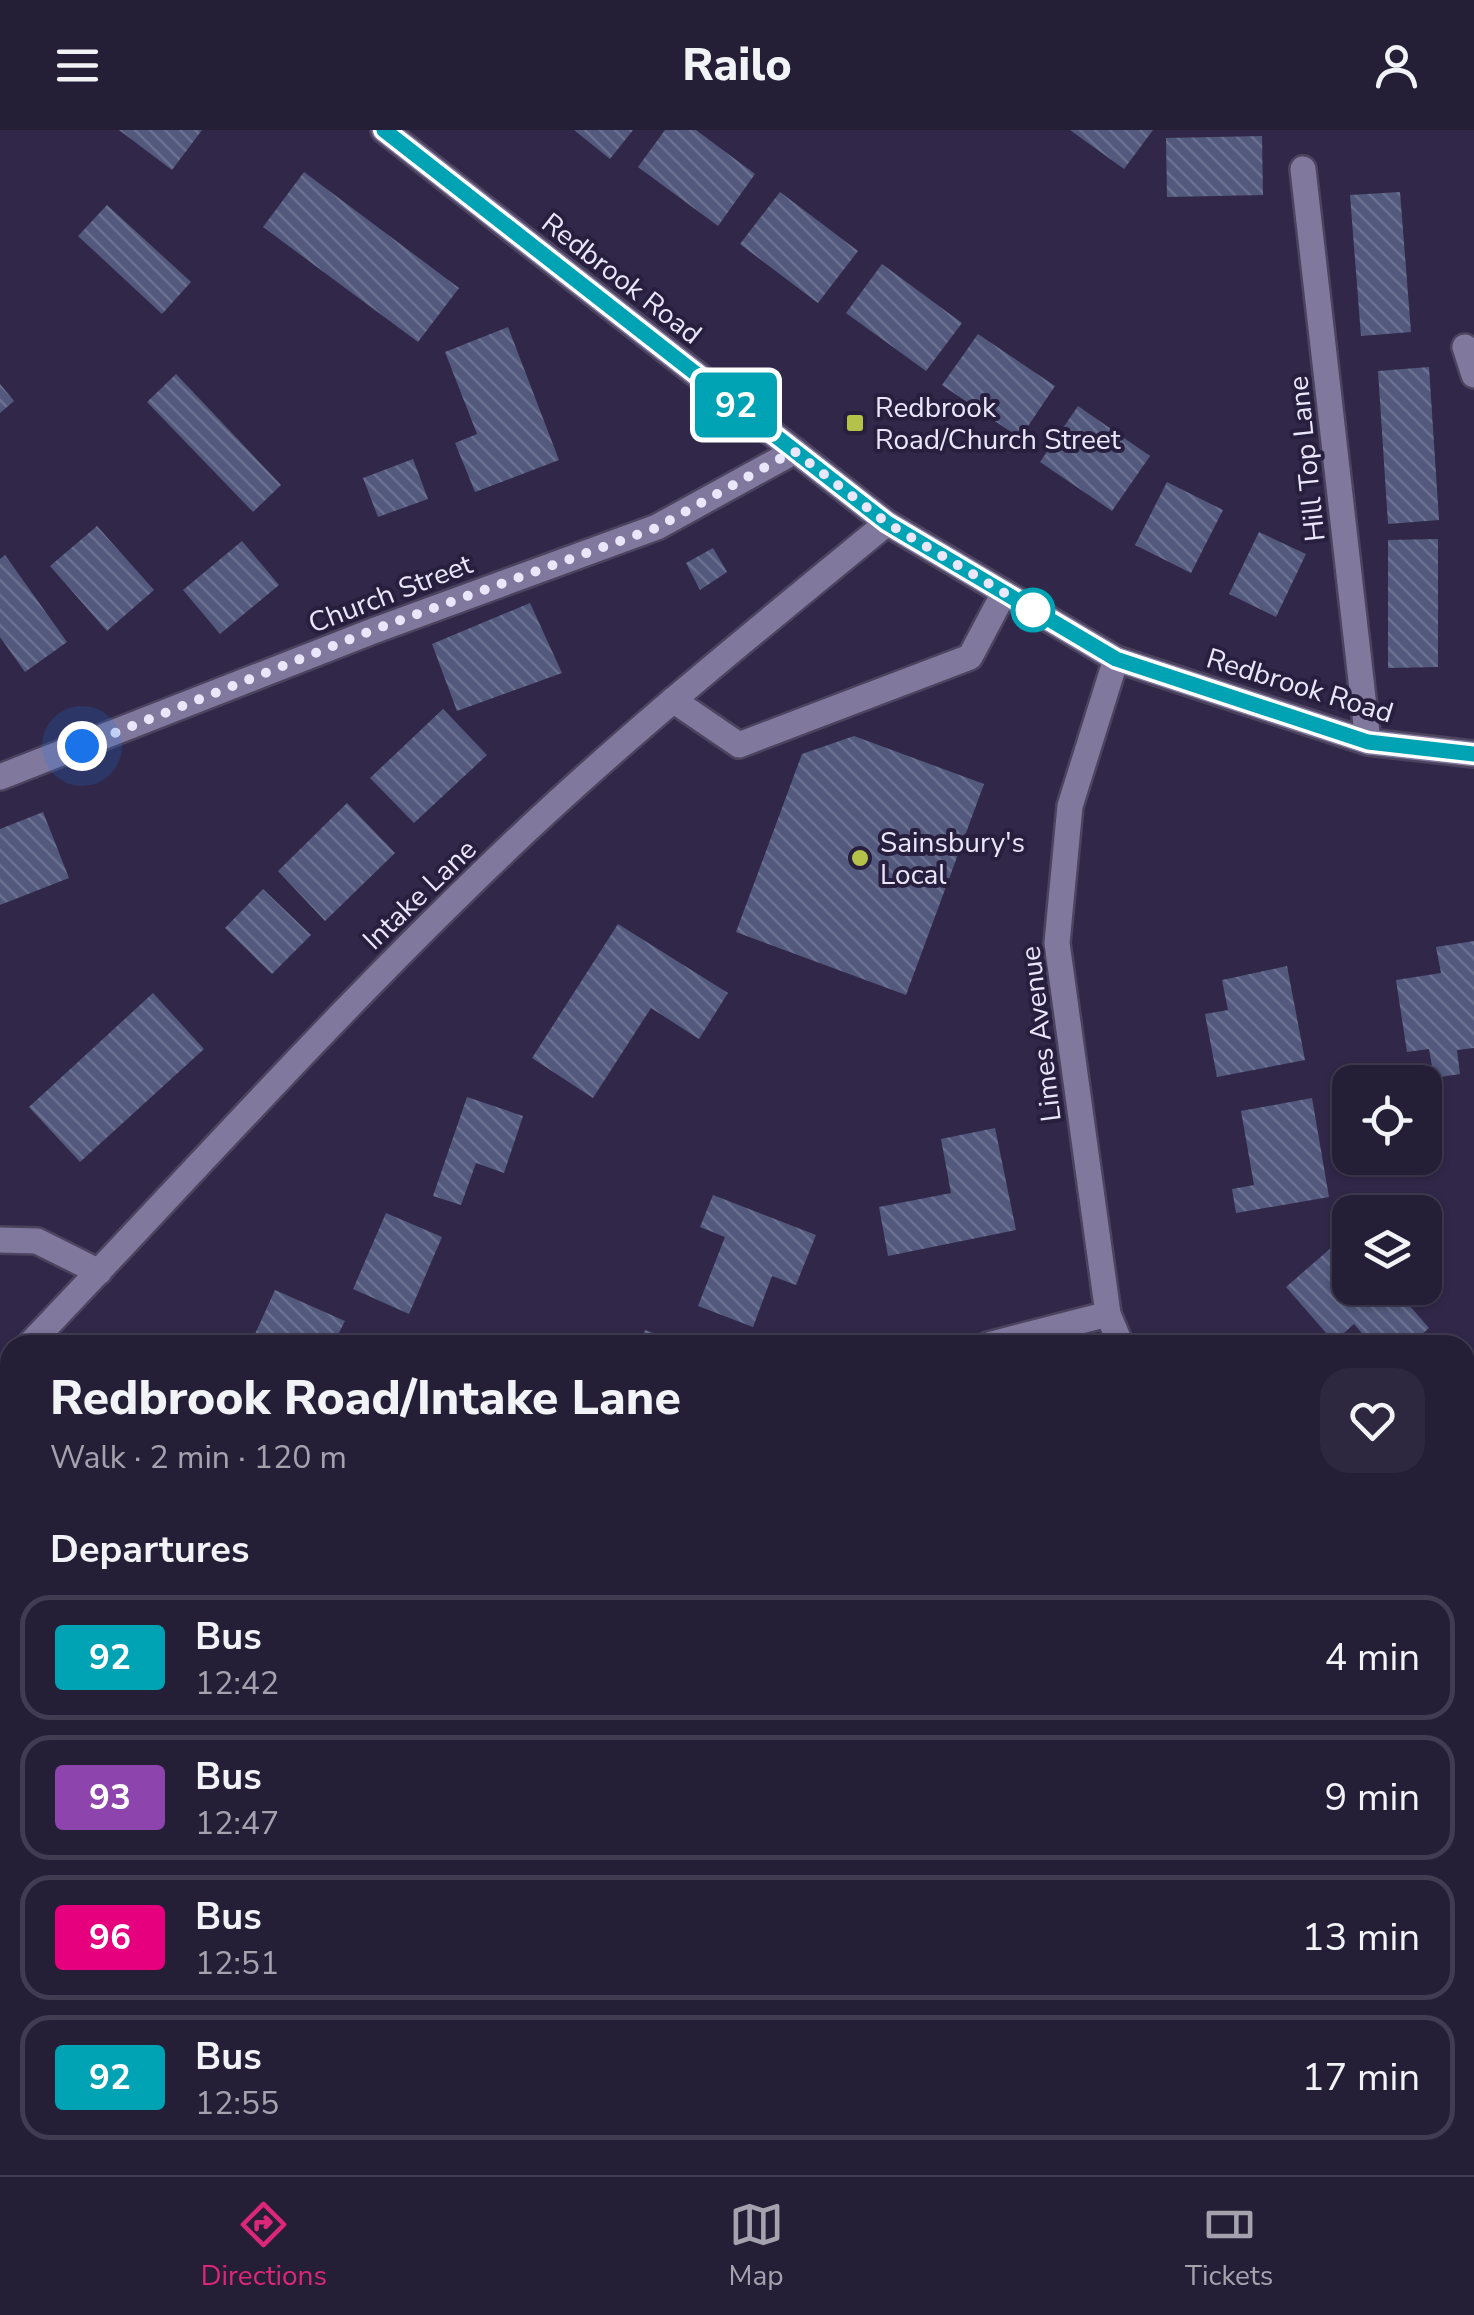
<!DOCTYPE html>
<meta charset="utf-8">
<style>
:root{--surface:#251e37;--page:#2d273f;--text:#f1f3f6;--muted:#a3a2ad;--line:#423c52;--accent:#db2777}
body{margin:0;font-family:"Nunito Sans",sans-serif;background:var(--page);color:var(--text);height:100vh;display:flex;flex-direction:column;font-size:38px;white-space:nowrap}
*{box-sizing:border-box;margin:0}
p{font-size:32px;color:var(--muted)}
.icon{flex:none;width:55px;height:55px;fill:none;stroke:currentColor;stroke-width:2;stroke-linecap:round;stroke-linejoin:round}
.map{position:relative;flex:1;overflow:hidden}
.sheet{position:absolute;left:0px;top:1205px;width:1475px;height:840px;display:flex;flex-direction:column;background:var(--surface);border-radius:30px 30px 0 0;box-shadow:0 2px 8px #0004,0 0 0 2px var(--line)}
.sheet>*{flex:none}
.badge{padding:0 20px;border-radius:8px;font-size:35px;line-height:65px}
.controls{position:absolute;left:1332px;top:935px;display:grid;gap:20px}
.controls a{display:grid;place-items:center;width:110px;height:110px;border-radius:20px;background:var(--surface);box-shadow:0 2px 8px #0004,0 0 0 2px var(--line);font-size:50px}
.you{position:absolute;width:50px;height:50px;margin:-25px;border:8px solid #fff;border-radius:50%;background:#1a73e8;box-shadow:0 0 0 15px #1a73e833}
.map>.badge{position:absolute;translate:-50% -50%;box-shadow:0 0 0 5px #fff}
h2{padding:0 50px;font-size:38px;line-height:90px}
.round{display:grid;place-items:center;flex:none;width:105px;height:105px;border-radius:30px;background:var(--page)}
.summary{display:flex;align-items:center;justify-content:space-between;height:170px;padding:0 50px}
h1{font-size:48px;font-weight:800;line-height:75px}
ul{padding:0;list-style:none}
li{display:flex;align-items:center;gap:30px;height:125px;margin:0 20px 15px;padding:0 30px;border:5px solid var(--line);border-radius:30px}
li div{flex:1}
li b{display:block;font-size:38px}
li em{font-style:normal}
li .badge{min-width:110px;font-weight:700;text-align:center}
header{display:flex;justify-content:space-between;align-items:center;height:130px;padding:0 50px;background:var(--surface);font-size:45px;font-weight:800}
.tabs{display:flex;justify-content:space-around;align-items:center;height:140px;border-top:2px solid var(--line);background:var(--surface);font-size:28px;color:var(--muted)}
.tabs a{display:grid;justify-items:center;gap:5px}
.tabs .on{color:var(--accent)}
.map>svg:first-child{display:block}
.building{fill:url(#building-back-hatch)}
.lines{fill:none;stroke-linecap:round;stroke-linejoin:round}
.service-casing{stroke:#4c435f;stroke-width:30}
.minor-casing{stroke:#4c435f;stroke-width:30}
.tertiary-casing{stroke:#4c435f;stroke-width:30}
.service{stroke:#81789e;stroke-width:25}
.minor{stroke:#81789e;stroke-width:25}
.tertiary{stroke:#81789e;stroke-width:25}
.line-casing{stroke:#fff;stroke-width:22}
.line{stroke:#00a3b4;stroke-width:15}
.walk{stroke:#eae6fb;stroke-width:10;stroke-dasharray:0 18}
.poi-dot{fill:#b4c24a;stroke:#281e3e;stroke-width:4}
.stop-dot{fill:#fff;stroke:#00a3b4;stroke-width:5}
.labels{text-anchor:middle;stroke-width:8;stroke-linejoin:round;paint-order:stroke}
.street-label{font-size:28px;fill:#eae6fb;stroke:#281e3e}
.poi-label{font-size:28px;fill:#eae6fb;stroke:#281e3e;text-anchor:start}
</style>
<header><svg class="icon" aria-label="menu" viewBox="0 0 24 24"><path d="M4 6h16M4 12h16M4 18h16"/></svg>Railo<svg class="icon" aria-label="person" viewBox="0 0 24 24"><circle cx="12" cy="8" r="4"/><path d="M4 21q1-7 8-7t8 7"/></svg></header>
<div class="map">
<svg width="1474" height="2045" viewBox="0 0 1474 2045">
<defs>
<pattern id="building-back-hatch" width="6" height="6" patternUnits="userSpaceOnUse" patternTransform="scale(2.5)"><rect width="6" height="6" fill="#52597d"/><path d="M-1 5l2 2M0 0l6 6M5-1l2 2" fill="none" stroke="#6b7190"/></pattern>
</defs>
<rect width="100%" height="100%" fill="#312849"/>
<g class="building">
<polygon points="119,0 202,0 172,40"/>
<polygon points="574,0 633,0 610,29"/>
<polygon points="665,0 696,0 755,44 718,96 638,37"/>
<polygon points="1070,0 1153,0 1124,39"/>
<polygon points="1262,6 1263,65 1167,67 1166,8"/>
<polygon points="304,42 459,158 418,212 263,97"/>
<polygon points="780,62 858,121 818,173 740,114"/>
<polygon points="1400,62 1411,202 1361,206 1350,65"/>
<polygon points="107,75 191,152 162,184 78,106"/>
<polygon points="882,134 962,193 926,241 846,183"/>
<polygon points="508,197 559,330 475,362 455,313 477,304 445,222"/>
<polygon points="978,204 1055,256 1020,308 942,255"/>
<polygon points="1429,237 1439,390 1388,394 1378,241"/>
<polygon points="176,244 281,355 253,382 147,272"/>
<polygon points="0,254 14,271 0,283"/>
<polygon points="1078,276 1150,326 1112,381 1040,332"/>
<polygon points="413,329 428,369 378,387 363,348"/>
<polygon points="1167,352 1223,380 1191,443 1135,415"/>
<polygon points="97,396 154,460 107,501 50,436"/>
<polygon points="1259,402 1306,424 1276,487 1229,464"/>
<polygon points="1438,409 1438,537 1388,538 1388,410"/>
<polygon points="242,411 279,455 220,504 183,460"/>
<polygon points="713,418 727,442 700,460 686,433"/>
<polygon points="5,425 67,512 25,542 0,507 0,429"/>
<polygon points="530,473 562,543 457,581 432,514"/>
<polygon points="443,579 487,625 414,693 370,648"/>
<polygon points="854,606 984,654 906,865 736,802 802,624"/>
<polygon points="347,673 395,723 325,791 278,741"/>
<polygon points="43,682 69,748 0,775 0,699"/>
<polygon points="263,759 311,805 272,844 225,798"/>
<polygon points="618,794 728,863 699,909 651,878 593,968 532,928"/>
<polygon points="1474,811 1474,918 1457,920 1460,944 1434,948 1429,919 1407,922 1396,850 1441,843 1436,817"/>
<polygon points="1287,836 1305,930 1217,947 1205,884 1228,880 1222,850"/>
<polygon points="153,863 204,919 80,1032 29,977"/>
<polygon points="467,967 523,986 504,1043 476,1033 461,1075 433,1066"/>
<polygon points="1312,968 1329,1067 1236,1083 1232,1059 1254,1055 1241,981"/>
<polygon points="995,998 1016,1100 888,1126 879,1077 951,1063 941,1009"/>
<polygon points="713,1065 816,1105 796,1155 772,1146 753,1197 698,1176 725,1107 700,1097"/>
<polygon points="386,1083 442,1107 409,1184 353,1159"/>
<polygon points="1347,1104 1350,1107 1350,1158 1394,1158 1429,1198 1410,1215 1372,1215 1354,1194 1334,1212 1286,1157"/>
<polygon points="275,1160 345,1191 333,1215 250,1215"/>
<polygon points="645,1200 685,1215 640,1215"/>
<polygon points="1474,1227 1474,1277 1465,1266 1465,1234"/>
<polygon points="1474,1616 1474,1717 1465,1719 1465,1618"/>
<polygon points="1474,1743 1474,1795 1465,1796 1465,1745"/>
<polygon points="1474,1838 1474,1893 1465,1895 1465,1840"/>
<polygon points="0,1888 10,1890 10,1998 0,1997"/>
<polygon points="1474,1938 1474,1996 1465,1998 1465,1940"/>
<polygon points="0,2026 10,2026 14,2045 0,2045"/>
<polygon points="827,2035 894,2035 900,2045 810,2045"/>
<polygon points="949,2035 1001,2035 984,2045 955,2045"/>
<polygon points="1412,2035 1452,2035 1456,2045 1402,2045 1400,2039"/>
</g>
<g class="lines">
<g class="service-casing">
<g id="service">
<polyline points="1465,217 1474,245"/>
<polyline points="673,570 739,615 970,527 1004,463"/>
<polyline points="0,1110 37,1111 99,1142"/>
</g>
</g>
<g class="minor-casing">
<g id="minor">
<polyline points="1303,39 1368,612"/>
<polyline points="1116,529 1070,676 1057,813 1108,1184 1121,1215"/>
<polyline points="0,647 373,501 657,397 795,321"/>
<path d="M 29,1215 C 193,1043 351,866 524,703 C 640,594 764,494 887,393"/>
<polyline points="988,1215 1108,1184"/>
<polyline points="0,1296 10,1267"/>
<polyline points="1465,1537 1474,1535"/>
<polyline points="1294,2035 1298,2045"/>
</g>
</g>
<g class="tertiary-casing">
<polyline id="tertiary" points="384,0 887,393 1116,529 1368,612 1474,624"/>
</g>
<use href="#service" class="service"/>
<use href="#minor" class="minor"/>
<use href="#tertiary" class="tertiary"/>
</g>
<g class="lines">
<g class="line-casing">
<polyline id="line" points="384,0 887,393 1116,529 1368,612 1474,624"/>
</g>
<use href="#line" class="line"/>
<polyline class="walk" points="82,616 373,500 656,398 794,321 887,393 1033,480"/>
</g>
<g class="poi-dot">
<rect x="845" y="283" width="20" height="20" rx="5"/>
<circle cx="860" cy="728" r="10"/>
</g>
<circle class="stop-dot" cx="1033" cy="480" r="20"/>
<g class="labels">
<g class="street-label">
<text transform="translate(622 148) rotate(38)" y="10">Redbrook Road</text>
<text transform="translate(1306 329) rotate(-96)" y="10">Hill Top Lane</text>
<text transform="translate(390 463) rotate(-21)" y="10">Church Street</text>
<text transform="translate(1300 555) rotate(17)" y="10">Redbrook Road</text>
<text transform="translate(419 764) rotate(-44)" y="10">Intake Lane</text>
<text transform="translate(1040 904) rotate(-97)" y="10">Limes Avenue</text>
</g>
<g class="poi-label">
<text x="875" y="287">Redbrook<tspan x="875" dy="32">Road/Church Street</tspan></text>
<text x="880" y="722">Sainsbury's<tspan x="880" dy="32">Local</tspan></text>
</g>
</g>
</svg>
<div class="controls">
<a><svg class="icon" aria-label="locate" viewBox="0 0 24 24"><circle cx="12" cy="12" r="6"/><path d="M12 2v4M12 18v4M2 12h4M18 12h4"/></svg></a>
<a><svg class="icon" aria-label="layers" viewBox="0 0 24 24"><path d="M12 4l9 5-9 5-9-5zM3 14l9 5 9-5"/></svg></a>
</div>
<div class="you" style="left:82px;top:616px"></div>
<b class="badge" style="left:736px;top:275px;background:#00a3b4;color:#fff">92</b>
<section class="sheet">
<div class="summary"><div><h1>Redbrook Road/Intake Lane</h1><p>Walk · 2 min · 120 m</p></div><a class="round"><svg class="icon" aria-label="heart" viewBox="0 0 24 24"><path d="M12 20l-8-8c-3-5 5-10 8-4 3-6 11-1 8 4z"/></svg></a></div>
<h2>Departures</h2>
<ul>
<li><span class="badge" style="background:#00a3b4;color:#fff">92</span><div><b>Bus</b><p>12:42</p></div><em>4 min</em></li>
<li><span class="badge" style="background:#8e44ad;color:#fff">93</span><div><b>Bus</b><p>12:47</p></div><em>9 min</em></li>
<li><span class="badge" style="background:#e6007e;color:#fff">96</span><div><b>Bus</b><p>12:51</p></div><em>13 min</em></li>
<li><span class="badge" style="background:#00a3b4;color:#fff">92</span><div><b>Bus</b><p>12:55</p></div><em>17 min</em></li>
</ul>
</section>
</div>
<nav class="tabs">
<a class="on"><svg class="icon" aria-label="directions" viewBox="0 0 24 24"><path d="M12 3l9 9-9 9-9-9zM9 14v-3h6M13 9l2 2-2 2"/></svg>Directions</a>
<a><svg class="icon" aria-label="map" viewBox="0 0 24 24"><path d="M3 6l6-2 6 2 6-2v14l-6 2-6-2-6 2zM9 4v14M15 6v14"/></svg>Map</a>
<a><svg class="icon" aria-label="tickets" viewBox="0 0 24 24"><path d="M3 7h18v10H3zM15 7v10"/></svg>Tickets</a>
</nav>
